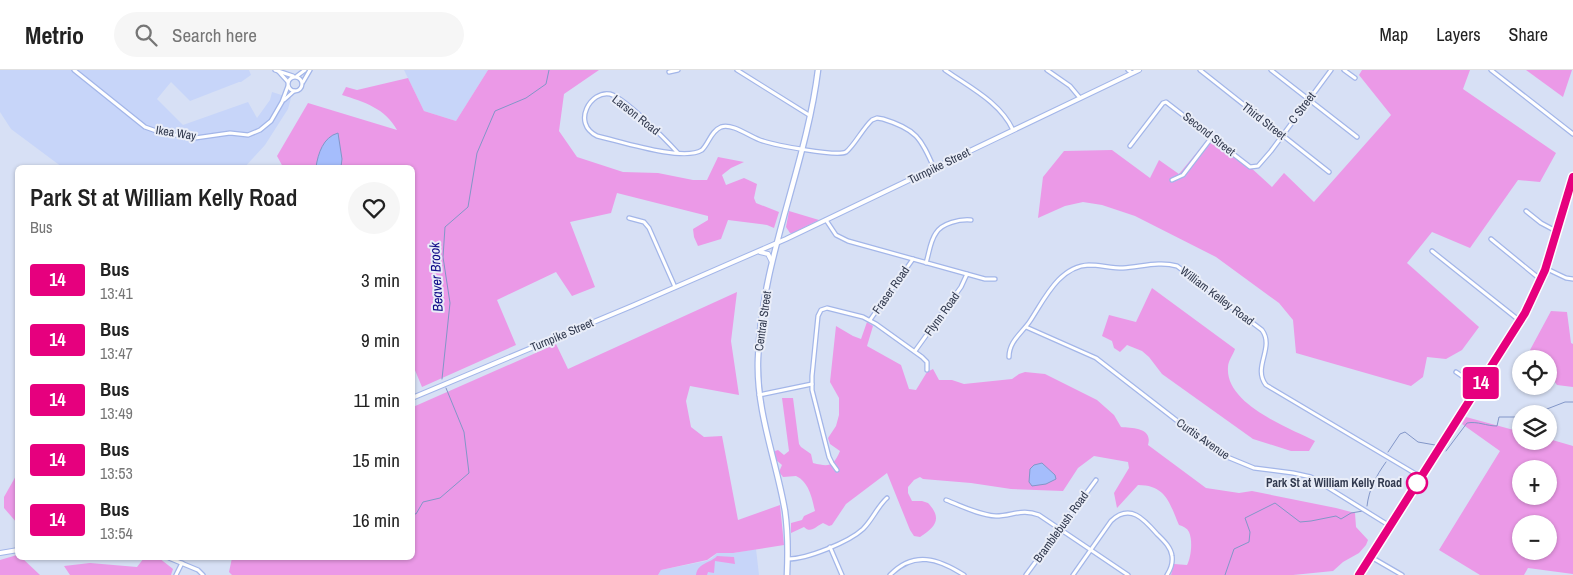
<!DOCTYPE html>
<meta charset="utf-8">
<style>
:root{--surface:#fff;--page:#f6f6f6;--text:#222;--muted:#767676;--line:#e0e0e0}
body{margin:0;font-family:"Archivo Narrow",sans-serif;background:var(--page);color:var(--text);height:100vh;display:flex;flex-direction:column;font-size:19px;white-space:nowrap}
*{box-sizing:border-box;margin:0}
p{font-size:16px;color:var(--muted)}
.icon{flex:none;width:28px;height:28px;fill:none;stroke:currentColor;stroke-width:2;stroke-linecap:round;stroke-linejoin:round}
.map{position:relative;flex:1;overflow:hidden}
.drawer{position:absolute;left:15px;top:95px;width:400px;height:395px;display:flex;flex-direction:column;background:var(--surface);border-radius:8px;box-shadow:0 1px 4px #0004}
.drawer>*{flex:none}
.badge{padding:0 10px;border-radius:4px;font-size:18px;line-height:32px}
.buttons{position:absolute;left:1512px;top:280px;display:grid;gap:10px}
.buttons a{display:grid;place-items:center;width:45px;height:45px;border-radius:50%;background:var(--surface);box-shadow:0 1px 4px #0004;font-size:25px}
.map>.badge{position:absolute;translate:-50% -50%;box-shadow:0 0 0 2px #fff}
.round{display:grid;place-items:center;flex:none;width:52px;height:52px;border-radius:26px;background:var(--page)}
.summary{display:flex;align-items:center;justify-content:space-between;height:85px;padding:0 15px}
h1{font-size:24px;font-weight:600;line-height:38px}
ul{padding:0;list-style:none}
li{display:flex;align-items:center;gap:15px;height:60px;padding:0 15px}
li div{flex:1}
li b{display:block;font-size:19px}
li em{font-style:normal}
li .badge{min-width:55px;font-weight:700;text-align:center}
header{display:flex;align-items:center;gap:30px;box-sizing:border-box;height:70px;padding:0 25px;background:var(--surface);border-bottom:1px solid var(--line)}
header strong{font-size:24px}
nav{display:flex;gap:28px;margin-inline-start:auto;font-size:18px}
.search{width:350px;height:45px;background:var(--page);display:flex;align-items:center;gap:12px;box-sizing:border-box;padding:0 18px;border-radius:28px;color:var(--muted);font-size:19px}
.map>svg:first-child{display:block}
.built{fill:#c7d5f9}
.green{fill:#eb99e7;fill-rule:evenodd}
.water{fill:#a5bdfc;stroke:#8296c8}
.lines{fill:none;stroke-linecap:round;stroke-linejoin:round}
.stream{stroke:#8296c8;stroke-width:1}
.minor-casing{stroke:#a3b6e9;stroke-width:5.5}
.tertiary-casing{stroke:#a3b6e9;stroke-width:6}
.secondary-casing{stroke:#a3b6e9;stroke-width:7}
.minor{stroke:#fff;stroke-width:3}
.tertiary{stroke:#fff;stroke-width:4}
.secondary{stroke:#fff;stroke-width:4.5}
.line-casing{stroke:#fff;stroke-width:11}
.line{stroke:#e6007e;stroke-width:8}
.stop-dot{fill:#fff;stroke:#e6007e;stroke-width:2.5}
.labels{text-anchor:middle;stroke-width:4;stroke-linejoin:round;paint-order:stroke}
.street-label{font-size:12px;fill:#323a4f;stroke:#e9edf8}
.stop-label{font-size:12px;font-weight:bold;fill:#323a4f;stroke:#e9edf8;text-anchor:end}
.water-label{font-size:14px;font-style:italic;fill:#110e89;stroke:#e9edf8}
</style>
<header>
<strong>Metrio</strong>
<div class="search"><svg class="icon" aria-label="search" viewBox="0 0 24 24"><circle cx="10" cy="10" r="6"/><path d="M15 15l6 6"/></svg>Search here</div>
<nav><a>Map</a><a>Layers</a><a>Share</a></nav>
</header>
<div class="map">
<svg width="1573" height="505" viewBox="0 0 1573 505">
<rect width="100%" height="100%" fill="#d7e0f5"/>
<g class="built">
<polygon points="0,0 249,0 251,5 241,12 239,12 190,31 171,12 157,29 183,55 248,32 257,48 270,30 272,22 291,28 288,39 265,75 244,98 62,97 11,59 0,42"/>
<polygon points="404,0 488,0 456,51 424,41"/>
<polygon points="756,479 759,505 658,505 661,500 706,491 712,488 717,483 733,483"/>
</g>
<g class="green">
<path d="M 488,0 L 599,0 L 564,24 L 559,61 L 577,87 L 623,102 L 658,103 L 693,110 L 707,110 L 718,87 L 744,92 L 731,98 L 722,105 L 726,115 L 744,108 L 757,114 L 754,128 L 756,133 L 779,142 L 774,158 L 767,155 L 728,150 L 721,169 L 698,176 L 694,167 L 693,159 L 708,150 L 708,146 L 617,123 L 611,143 L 570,152 L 595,217 L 572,226 L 556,202 L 497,230 L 516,275 L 422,317 L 412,293 L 412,98 L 283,97 L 277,86 L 308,33 L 397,60 C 385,38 364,32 342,25 L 346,17 L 357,20 L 408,8 L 424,41 L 456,51 Z"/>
<polygon points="1362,0 1470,0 1463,19 1556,83 1540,112 1518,110 1470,178 1432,162 1407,193 1479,257 1462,280 1446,289 1427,287 1423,307 1411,316 1296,283 1293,250 1279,233 1216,187 1135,146 1102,135 1083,132 1065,136 1038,148 1043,107 1064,81 1112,80 1150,108 1159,90 1179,104 1213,63 1272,117 1284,103 1314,132 1391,45 1359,5"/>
<polygon points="1526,0 1572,0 1563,27"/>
<polygon points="789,141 819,150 793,163 790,163 786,157"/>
<path d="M 1152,218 L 1235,279 C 1233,285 1228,291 1228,297 C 1225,334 1287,357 1315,371 L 1309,381 L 1291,381 L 1253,369 L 1162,304 L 1149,287 L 1142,281 L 1127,275 L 1120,282 L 1114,278 L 1112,271 L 1102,266 L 1109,245 L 1136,252 Z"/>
<polygon points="737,222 731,271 739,325 690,316 686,331 691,357 704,367 722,366 738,450 780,435 784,475 733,483 717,483 707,490 661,500 658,505 232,505 229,502 232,488 412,488 413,337 556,274 568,299"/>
<polygon points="1551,241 1567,242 1571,273 1573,274 1573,317 1557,315 1549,304 1549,289 1537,289 1530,280"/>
<path d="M 867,252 L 873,256 L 867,276 L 901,295 L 909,319 L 916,320 L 927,302 L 933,299 L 939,310 L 952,310 L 964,314 L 1012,309 L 1019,304 L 1025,302 L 1045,304 L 1097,330 L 1114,345 L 1121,357 C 1133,358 1153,358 1148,375 L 1206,418 L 1239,423 L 1252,421 L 1336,438 L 1355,443 L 1356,457 L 1368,470 L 1366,475 L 1359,483 L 1343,492 L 1333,501 L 1293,505 L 1171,505 L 1174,494 L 1187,495 C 1191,488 1193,471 1189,462 C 1187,458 1183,456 1179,455 C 1170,435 1167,415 1138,415 L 1117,438 L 1114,423 L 1129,398 L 1128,392 L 1094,386 L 1078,398 L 1063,421 L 1011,419 L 971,413 L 923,409 L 920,407 L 914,410 L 908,417 L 908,423 L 912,431 L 922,431 L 928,433 C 943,449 935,457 920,467 L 914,466 L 910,460 L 887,403 L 846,434 L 832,455 L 829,456 L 823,453 C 816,456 811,464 804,457 L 791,463 L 791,453 L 802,450 L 804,446 L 815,441 C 812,428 809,412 796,406 L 783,407 L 779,402 L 782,395 L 775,389 L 775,381 L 778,380 L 784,385 L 789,381 L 782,328 L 793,328 L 799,374 L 801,377 L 811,384 L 813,393 C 829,397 833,397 840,381 L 830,374 L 828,368 L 836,356 L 839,345 L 839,328 L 830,312 L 836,256 L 853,266 L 861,269 Z"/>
<path d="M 1466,347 L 1521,362 L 1521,371 L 1549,371 L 1549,369 L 1573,376 L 1573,504 L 1528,498 L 1524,505 L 1480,505 L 1439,480 L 1500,381 L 1462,354 ZM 1521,399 L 1549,399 L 1549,426 L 1521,426 ZM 1521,454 L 1549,454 L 1549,481 L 1521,481 Z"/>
<polygon points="17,404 17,453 4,438 4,427"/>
<polygon points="17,485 18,488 22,488 40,505 0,505 0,490"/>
<path d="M 717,486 L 734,487 L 735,494 L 715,491 L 714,503 L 708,502 L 707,505 L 696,505 C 698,492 710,494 717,486 Z"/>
<polygon points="144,488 159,488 173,499 171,505 70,505 64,496 90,493 137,497"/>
</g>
<g class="water">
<path d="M 338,63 L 342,89 L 341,97 L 316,97 C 318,84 323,67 338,63 Z"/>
<polygon points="1042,393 1055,405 1056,409 1046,414 1032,416 1029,412 1030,399 1034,395"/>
</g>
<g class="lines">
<g class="stream">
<polyline points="442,309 450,233 443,187 445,157 468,137 477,83 495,41 526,28 546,14 549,0"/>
<polyline points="1534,344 1565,332 1573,332"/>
<path d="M 1446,381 L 1467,353 C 1478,351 1486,356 1497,356 L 1499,347 L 1521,347"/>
<polyline points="1388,382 1400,364 1405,362 1418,372 1435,375"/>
<path d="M 1367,436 C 1369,419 1376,406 1386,392"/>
<polyline points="412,443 416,444 423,432 440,428 469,403 464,362 446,318"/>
<polyline points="1225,505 1234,479 1249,472 1250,462 1245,448 1275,433 1300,452 1311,451 1336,446 1341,449 1351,443 1363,441"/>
</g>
<g class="minor-casing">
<g id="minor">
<polyline points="74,0 145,57 162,63 195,68 230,63 248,65 260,60 271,51 282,32 288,16"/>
<polyline points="275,0 293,6"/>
<polyline points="737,0 809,45"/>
<path d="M 945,0 C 969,17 1000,32 1013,60"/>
<polyline points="1047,0 1070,16 1080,28"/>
<polyline points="1128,0 1132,3"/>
<polyline points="1200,0 1329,102"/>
<polyline points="1271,0 1357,67"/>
<polyline points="1344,0 1355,8"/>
<polyline points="1491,0 1573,64"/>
<polyline points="279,2 288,12"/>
<polyline points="669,2 678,0"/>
<polyline points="297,6 305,0"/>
<circle cx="295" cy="14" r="7"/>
<polyline points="303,12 310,0"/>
<polyline points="284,30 294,21"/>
<polyline points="1130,76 1163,33 1166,32 1250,97 1258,96 1271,81 1331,0"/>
<path d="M 678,83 C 667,71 625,28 610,24 C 591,20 571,53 597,66 C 620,71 683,92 702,80 C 709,73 711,61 721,57 C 734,53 751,68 763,71 C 775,75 837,87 846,82 C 854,76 863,58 872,50 L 877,48 L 883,49 C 916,59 921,68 934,98"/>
<polyline points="1172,110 1183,105 1212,67"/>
<polyline points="1526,141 1541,153 1556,161"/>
<polyline points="629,148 644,152 649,158 675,217"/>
<polyline points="826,150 836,165 848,171 985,209 995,209"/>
<polyline points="1491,169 1540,209"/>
<polyline points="1432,181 1520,251"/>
<path d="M 926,193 C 929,184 930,171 936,163 C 942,153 960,149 971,150"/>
<polyline points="1545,198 1566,208 1573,209"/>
<polyline points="870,250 913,189"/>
<polyline points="1026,257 1096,288 1220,384 1254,398 1293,403 1311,407 1390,456"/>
<polyline points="915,281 961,217 967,204"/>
<path d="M 1009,287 C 1009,271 1022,263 1030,251 C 1044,230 1059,196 1089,195 C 1100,195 1111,198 1123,198 C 1141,197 1159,191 1177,196 L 1262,260 C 1275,278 1252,297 1266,315 L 1421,407"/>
<polyline points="1456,302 1478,317"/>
<polyline points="759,325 812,314"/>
<polyline points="837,400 832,393 829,387 812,320 812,306 818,246 821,240 827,238 863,247 876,254 922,287 927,292 927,300"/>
<path d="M 946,430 C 962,436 979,445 996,446 C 1012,446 1022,438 1039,445 L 1128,505"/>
<polyline points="830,477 842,505"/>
<polyline points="1371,487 1402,505"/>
<polyline points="169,488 198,500 203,505"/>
<path d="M 788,489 C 807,489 849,472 863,459 C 873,449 877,437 887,428"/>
<polyline points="176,505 182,493"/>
<path d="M 890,505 C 914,480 939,489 964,505"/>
<polyline points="1026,505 1096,410"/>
<path d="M 1073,505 L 1111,451 C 1130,433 1144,449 1157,464 C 1163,470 1171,477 1172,486 C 1173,493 1171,499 1167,505"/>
</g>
</g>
<g class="tertiary-casing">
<g id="tertiary">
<polyline points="760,182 768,184 772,192"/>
<polyline points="412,328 632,236 786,169 1139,0"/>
<polyline points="0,483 18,480"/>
</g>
</g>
<g class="secondary-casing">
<g id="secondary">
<path d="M 787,505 C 788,483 788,462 785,441 C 776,389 756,342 758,289 C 761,190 806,97 818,0"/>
<polyline points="1359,505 1525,243 1545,200 1573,106"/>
</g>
</g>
<use href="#minor" class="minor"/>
<use href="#tertiary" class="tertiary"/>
<use href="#secondary" class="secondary"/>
</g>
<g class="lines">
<g class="line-casing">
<polyline id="line" points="1359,505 1525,243 1545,200 1573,107"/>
</g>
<use href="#line" class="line"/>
</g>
<circle class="stop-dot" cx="1417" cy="413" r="10"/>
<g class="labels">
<g class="street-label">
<text transform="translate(1302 38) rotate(-53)" y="4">C Street</text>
<text transform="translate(636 45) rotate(38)" y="4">Larson Road</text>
<text transform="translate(1264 51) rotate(38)" y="4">Third Street</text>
<text transform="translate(176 63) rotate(9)" y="4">Ikea Way</text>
<text transform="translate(1209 64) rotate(38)" y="4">Second Street</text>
<text transform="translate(939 96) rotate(-26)" y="4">Turnpike Street</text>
<text transform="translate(891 220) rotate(-55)" y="4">Fraser Road</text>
<text transform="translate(1217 226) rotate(37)" y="4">William Kelley Road</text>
<text transform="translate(942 244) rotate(-54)" y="4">Flynn Road</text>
<text transform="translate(763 251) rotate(-82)" y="4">Central Street</text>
<text transform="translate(562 265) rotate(-23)" y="4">Turnpike Street</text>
<text transform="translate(1203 369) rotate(35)" y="4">Curtis Avenue</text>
<text transform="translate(1061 457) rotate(-54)" y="4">Bramblebush Road</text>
</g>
<g class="stop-label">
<text x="1402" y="417">Park St at William Kelly Road</text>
</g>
<g class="water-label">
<text transform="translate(436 207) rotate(-93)" y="5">Beaver Brook</text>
</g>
</g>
</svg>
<div class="buttons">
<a><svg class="icon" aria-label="locate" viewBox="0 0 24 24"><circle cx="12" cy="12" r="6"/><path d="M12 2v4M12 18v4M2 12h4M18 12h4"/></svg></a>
<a><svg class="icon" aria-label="layers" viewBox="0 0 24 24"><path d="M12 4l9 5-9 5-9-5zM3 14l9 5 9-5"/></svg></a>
<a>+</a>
<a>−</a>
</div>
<b class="badge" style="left:1481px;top:313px;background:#e6007e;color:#fff">14</b>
<section class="drawer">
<div class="summary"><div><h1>Park St at William Kelly Road</h1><p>Bus</p></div><a class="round"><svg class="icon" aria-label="heart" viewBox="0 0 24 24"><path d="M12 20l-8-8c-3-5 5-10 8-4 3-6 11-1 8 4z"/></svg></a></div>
<ul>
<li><span class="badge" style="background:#e6007e;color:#fff">14</span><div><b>Bus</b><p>13:41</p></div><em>3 min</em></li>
<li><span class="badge" style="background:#e6007e;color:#fff">14</span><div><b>Bus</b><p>13:47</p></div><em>9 min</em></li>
<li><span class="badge" style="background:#e6007e;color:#fff">14</span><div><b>Bus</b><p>13:49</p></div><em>11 min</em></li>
<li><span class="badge" style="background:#e6007e;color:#fff">14</span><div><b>Bus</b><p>13:53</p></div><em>15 min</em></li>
<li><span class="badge" style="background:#e6007e;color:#fff">14</span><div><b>Bus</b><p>13:54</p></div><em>16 min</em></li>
</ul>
</section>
</div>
